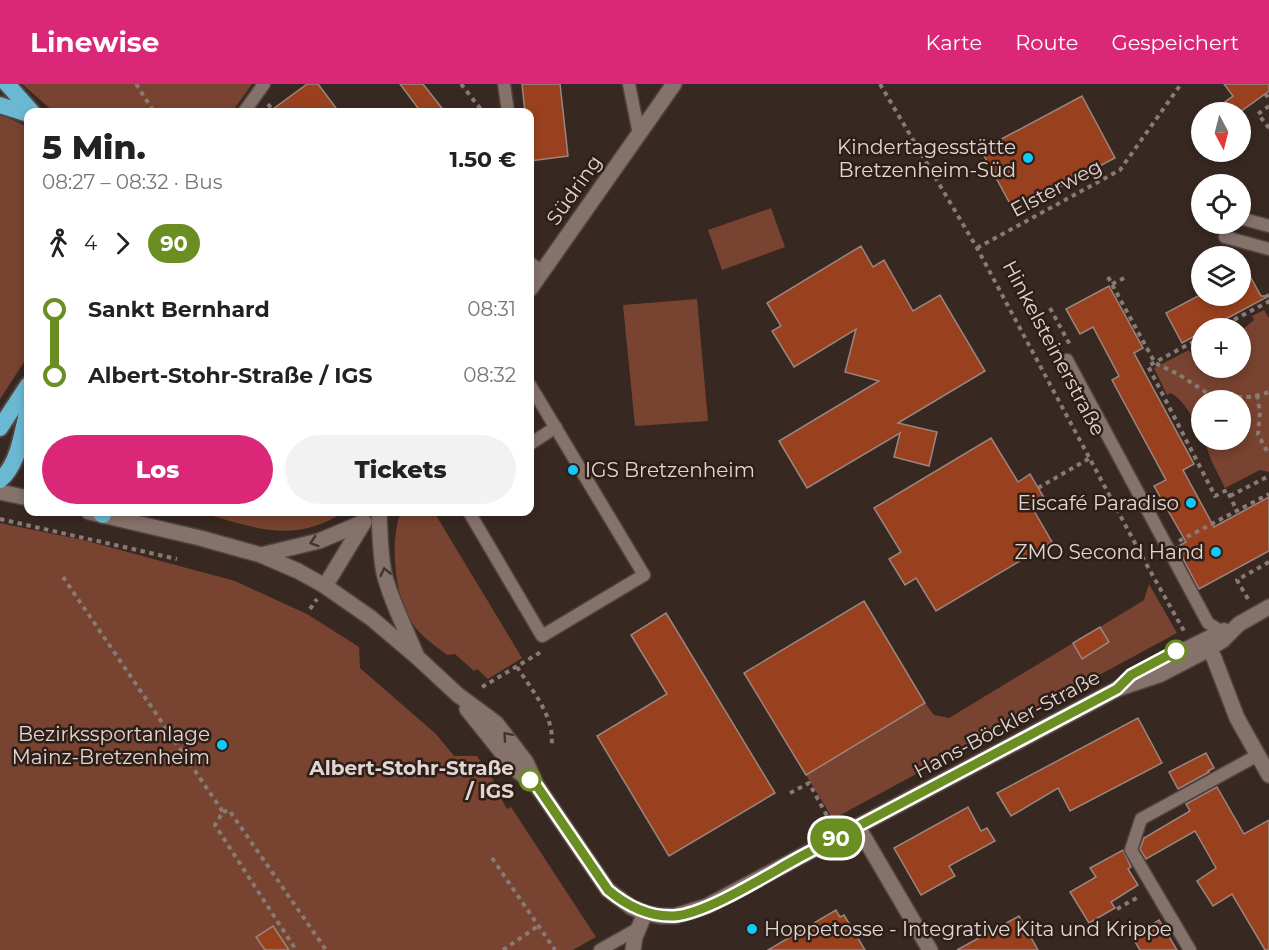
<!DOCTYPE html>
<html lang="de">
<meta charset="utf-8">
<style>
:root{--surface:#fff;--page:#f2f2f2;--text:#222;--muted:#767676;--accent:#db2777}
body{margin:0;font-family:Montserrat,sans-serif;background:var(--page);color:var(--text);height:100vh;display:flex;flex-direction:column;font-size:22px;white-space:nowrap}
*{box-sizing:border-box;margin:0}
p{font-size:20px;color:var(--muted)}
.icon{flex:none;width:33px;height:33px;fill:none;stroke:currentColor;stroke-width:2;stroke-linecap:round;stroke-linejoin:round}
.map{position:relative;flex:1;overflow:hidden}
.panel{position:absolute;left:24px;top:24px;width:510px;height:408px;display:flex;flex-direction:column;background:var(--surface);border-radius:12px;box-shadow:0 3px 9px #0003}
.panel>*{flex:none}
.badge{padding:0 12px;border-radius:20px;font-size:21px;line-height:39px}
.needle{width:39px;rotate:173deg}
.fabs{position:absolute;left:1191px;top:18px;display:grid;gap:12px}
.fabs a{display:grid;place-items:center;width:60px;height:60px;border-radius:50%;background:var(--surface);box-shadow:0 3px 9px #0003;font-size:30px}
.map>.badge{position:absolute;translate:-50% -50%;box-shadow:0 0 0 3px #fff}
.legs{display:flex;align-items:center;gap:9px;height:66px;padding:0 18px;font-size:20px}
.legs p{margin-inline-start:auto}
.head{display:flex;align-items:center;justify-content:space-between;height:102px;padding:0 18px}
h1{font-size:33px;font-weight:800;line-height:45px}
.button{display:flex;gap:12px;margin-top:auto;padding:12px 18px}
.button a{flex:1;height:69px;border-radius:36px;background:var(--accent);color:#fff;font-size:24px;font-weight:800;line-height:69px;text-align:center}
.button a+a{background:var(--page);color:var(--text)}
ul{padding:0 18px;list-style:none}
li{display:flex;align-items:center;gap:21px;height:66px;font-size:22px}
li i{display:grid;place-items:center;width:9px;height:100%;margin:0 8px;background:currentColor}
li i::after{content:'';width:15px;height:15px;margin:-8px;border:4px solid;border-radius:50%;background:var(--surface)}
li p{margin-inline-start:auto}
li:first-child i{background:linear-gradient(#0000 50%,currentColor 0)}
li:last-child i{background:linear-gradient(currentColor 50%,#0000 0)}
header{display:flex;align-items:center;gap:36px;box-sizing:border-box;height:84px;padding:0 30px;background:var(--accent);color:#fff}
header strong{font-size:28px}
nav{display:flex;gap:33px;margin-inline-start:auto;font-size:21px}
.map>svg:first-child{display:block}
.green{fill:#784330}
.building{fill:#99411e;stroke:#9a867f;stroke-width:1.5}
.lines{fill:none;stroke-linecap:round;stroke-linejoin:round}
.service-casing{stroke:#51433f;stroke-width:15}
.minor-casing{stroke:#51433f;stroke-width:18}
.tertiary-casing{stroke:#51433f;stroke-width:18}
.trunk-casing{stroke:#51433f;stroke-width:20}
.path{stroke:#887a75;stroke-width:4;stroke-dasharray:4.5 4.5;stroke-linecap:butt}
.service{stroke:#85726b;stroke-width:12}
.minor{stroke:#85726b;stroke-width:15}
.tertiary{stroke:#85726b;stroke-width:15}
.trunk{stroke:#6ab8d2;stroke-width:16}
.oneway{stroke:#43332d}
.line-1-casing{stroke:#fff;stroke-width:14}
.line-1{stroke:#6b8e23;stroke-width:9}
.poi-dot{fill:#10cafa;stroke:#2d1e18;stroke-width:2}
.stop-1-dot{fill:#fff;stroke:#6b8e23;stroke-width:3}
.labels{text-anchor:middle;stroke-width:5;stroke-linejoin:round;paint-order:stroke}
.poi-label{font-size:20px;fill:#e1d6d2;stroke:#2d1e18;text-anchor:end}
.street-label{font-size:20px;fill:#e1d6d2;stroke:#2d1e18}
.stop-label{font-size:20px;font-weight:bold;fill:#e1d6d2;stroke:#2d1e18;text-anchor:end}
</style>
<header>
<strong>Linewise</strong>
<nav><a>Karte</a><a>Route</a><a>Gespeichert</a></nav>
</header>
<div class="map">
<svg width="1269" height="866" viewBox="0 0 1269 866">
<rect width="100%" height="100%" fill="#382822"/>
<g class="green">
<polygon points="22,0 252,0 232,28 54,28"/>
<polygon points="0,30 28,43 28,272 0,315"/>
<polygon points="771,124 785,163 722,186 708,146"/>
<polygon points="697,215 708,337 635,342 623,221"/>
<path d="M 1264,226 L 1269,234 L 1269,388 L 1260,386 L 1225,404 L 1212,378 L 1204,356 L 1240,356 L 1240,316 L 1202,316 L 1201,349 C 1194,336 1185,317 1171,309 L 1167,311 L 1154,284 L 1189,266 L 1191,270 L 1201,267 L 1202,284 L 1240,284 L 1241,247 L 1254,236 L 1252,232 Z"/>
<path d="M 198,428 L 344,428 C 291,462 252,442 198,428 Z"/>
<path d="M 401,428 L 434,428 L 522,574 L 488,595 L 477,585 L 474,587 L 455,570 L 447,571 C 433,560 416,549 408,532 C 394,506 390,454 401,428 Z"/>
<polygon points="0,439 83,456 235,497 307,530 359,563 360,584 436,650 454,672 477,672 502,709 499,711 507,725 511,723 596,853 573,866 0,866"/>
<polygon points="1149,500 1177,549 833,735 806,691 925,619 934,631 949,634 1073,559 1082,575 1109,558 1100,543 1144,516"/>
</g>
<g class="building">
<polygon points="307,0 318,0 339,28 269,28"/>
<polygon points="400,0 423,0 445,28 421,28"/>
<polygon points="522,0 560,0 568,72 530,77 530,28 525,28"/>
<polygon points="1224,0 1269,0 1269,7 1240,28 1211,28 1233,12"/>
<polygon points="1082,12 1115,74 1014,127 981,66"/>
<polygon points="861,162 873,183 884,176 913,227 940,211 985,287 898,339 937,348 929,382 894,373 900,349 807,404 779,357 879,297 845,288 856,245 794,283 772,247 781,242 767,219"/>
<polygon points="1240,174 1261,212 1269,212 1209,244 1202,244 1202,248 1182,259 1166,229 1198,212 1240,212"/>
<polygon points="1109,202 1143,264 1134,269 1194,380 1183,386 1214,443 1269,413 1269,467 1199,505 1177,463 1186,458 1154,402 1166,396 1112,296 1119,292 1093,243 1080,250 1066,225"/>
<polygon points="991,354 1018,398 1030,390 1046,417 1033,425 1052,458 936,527 916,494 905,501 889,475 901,468 874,424"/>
<polygon points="864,517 925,619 806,691 744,589"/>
<polygon points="666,529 775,709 669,772 597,652 667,610 631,551"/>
<polygon points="1100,543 1109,558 1082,575 1073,559"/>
<polygon points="1138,634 1162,679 1070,727 1058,704 1011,732 997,709"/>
<polygon points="1206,669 1214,684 1208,687 1209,688 1178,705 1169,688"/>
<polygon points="1217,703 1244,750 1269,736 1269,866 1265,866 1232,810 1213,822 1197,797 1216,784 1195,747 1146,775 1140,765 1144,754 1190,727 1186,720"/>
<polygon points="968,723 981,747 987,744 995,757 949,782 955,792 921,811 894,764"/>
<polygon points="1123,766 1131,783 1128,785 1138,801 1111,818 1115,824 1089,839 1070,808 1096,793 1090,784"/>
<polygon points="836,826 840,833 844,831 865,866 768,866"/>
<polygon points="1019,832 1038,866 957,866"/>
<polygon points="1159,836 1177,866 1140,866 1132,853"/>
<polygon points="273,842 289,866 265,866 256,853"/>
</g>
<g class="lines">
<g class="service-casing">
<g id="service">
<polyline points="504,0 508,28"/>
<polyline points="629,0 639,50"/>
<polyline points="244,28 264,0"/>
<polyline points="1240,134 1269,142"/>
<polyline points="1225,153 1269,165"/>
<polyline points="530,179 542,187"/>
<polyline points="1067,276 1208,539 1219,546 1223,556"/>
<polyline points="530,360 556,343"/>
<polyline points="469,428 542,552 644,491 530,301"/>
<polyline points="1118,604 1131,591 1224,545"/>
<polyline points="600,866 639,844"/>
<polyline points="1190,866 1131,766 1141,735 1258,671"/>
</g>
</g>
<g class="minor-casing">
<g id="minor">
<polyline points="530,205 674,0"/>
<path d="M 379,428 C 380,448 380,469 384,489 C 391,518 406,545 417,573"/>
<polyline points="261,471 319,457 364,438"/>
<polyline points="325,502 364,438"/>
<polyline points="1209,565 1214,574 1237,634 1269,691"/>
<polyline points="858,743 930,866"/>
<polyline points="633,866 635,853 645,829"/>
</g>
</g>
<g class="tertiary-casing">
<g id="tertiary">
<polyline points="0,408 28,414"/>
<polyline points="89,428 200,454 261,471 298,487 325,502 371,534 417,573 458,611 496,639 526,678 537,702 608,806 631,823 645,829 660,832 675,832 707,822 1117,605 1159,591 1209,565 1223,556 1239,540 1269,523"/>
<polyline points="467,625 515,685 535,700"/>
</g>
</g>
<g class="trunk-casing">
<g id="trunk">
<polyline points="7,0 32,28"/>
<polyline points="0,21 28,30"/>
<polyline points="0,344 28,301"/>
<path d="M 0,396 C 19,380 22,348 28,325"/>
<polyline points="100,428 103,431"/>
</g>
</g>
<g class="path">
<polyline points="136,0 154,28"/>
<polyline points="461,0 483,28"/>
<polyline points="880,0 977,164 1144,476 1184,547"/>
<polyline points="1265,10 1269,14"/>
<polyline points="268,20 274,28"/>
<polyline points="1269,22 1258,30 1269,44"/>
<polyline points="977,164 1120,86 1181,0"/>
<polyline points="1108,193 1155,279 1178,290 1207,309 1228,313 1252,313 1269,308"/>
<polyline points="1112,200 1128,192"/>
<polyline points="1050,224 1070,261"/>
<polyline points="1218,244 1268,218 1265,213 1269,211"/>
<polyline points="1202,253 1148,282 1215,412 1227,406 1237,427"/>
<polyline points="1257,311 1260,328 1258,350 1269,371"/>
<polyline points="1038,404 1090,374"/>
<polyline points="1230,412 1269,392"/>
<polyline points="0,435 177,475"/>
<polyline points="1179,457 1269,410"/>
<polyline points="63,493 223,728 215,741 296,866"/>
<polyline points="1248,515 1237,496 1269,478"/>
<polyline points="310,525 317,515"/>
<path d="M 517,583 C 531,605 557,635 551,663"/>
<polyline points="482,603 541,568"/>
<polyline points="790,709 809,699 831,739"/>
<polyline points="223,728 229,726 326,866"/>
<polyline points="492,774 555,866"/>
<polyline points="1117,825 1140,812"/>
<polyline points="503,866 538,842"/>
</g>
<use href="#service" class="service"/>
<use href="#minor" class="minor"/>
<use href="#tertiary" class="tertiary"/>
<use href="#trunk" class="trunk"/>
</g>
<defs><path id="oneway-chevron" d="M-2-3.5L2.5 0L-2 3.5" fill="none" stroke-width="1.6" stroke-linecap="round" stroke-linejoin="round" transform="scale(1.5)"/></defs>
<g class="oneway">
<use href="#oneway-chevron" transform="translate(314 458) rotate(162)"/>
<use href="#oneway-chevron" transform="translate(385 488) rotate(-103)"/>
<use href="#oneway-chevron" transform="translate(507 652) rotate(-131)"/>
</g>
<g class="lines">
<g class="line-1-casing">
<path id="line-1" d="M 530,696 L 537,702 L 608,806 C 627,822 648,833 674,832 C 706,830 767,791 798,774 C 904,718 1010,661 1117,605 L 1131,591 L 1176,567"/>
</g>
<use href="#line-1" class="line-1"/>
</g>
<g class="poi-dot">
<circle cx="1028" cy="74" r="6"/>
<circle cx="573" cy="386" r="6"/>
<circle cx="1191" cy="419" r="6"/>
<circle cx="1216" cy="468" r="6"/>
<circle cx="222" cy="661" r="6"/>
<circle cx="752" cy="845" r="6"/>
</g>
<g class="stop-1-dot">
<circle cx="1176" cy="567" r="10"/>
<circle cx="530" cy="696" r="10"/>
</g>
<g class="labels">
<g class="poi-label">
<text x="1016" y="70">Kindertagesstätte<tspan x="1016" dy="23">Bretzenheim-Süd</tspan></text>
<text x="585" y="393" text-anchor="start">IGS Bretzenheim</text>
<text x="1179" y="426">Eiscafé Paradiso</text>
<text x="1204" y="475">ZMO Second Hand</text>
<text x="210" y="657">Bezirkssportanlage<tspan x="210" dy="23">Mainz-Bretzenheim</tspan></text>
<text x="764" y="852" text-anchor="start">Hoppetosse - Integrative Kita und Krippe</text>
</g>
<g class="street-label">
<text transform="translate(1056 104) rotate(-28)" y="7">Elsterweg</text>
<text transform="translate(574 106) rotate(-55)" y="7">Südring</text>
<text transform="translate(1054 264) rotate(62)" y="7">Hinkelsteinerstraße</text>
<text transform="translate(1007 640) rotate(-28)" y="7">Hans-Böckler-Straße</text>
</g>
<g class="stop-label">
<text x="514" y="691">Albert-Stohr-Straße<tspan x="514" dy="23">/ IGS</tspan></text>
</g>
</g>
</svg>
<div class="fabs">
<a><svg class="needle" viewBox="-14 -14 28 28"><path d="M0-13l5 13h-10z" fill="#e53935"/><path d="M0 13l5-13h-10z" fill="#767676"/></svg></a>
<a><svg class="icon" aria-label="locate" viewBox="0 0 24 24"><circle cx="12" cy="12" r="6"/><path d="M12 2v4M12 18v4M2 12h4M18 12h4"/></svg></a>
<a><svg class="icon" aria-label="layers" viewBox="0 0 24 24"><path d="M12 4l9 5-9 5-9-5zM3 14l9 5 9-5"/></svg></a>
<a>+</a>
<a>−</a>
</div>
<b class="badge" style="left:836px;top:754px;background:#6b8e23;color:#fff">90</b>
<section class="panel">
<div class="head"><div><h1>5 Min.</h1><p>08:27 – 08:32 · Bus</p></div><b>1.50 €</b></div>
<div class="legs"><svg class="icon" aria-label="walk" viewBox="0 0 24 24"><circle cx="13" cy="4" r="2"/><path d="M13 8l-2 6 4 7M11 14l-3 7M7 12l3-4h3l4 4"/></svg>4<svg class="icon" aria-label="forward" viewBox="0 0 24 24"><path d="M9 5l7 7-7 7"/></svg><b class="badge" style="background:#6b8e23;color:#fff">90</b></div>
<ul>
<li><i style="color:#6b8e23"></i><b>Sankt Bernhard</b><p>08:31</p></li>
<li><i style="color:#6b8e23"></i><b>Albert-Stohr-Straße / IGS</b><p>08:32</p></li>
</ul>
<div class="button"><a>Los</a><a>Tickets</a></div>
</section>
</div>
